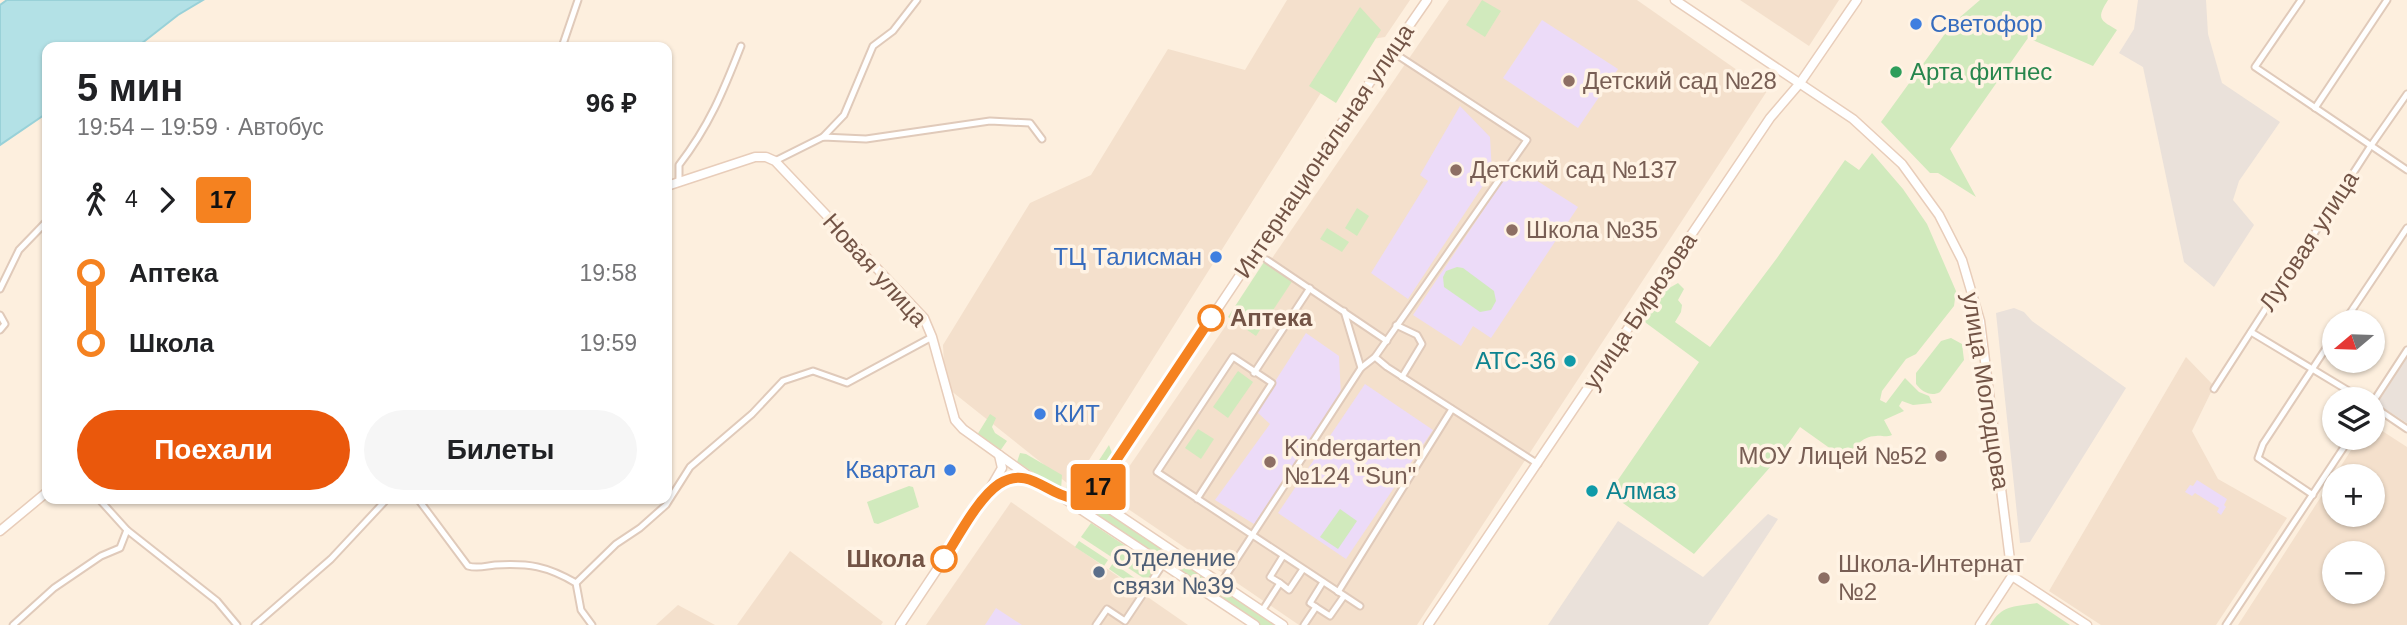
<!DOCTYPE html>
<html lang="ru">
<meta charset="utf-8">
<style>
:root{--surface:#fff;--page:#f6f6f6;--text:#202124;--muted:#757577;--accent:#ea580c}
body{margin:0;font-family:Arial,sans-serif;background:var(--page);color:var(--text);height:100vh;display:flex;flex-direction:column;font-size:26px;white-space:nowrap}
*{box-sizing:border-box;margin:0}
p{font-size:23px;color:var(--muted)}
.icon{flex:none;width:38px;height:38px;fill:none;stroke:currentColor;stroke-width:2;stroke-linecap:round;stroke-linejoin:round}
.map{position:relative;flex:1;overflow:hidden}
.drawer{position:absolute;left:42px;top:42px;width:630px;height:462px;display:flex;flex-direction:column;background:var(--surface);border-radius:14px;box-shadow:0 2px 5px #0004}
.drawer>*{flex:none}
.badge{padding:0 14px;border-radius:5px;font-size:24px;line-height:46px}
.needle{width:46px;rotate:251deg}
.controls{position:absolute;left:2322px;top:310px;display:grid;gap:14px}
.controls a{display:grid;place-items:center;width:63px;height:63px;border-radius:50%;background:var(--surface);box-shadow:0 2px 5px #0004;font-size:35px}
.map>.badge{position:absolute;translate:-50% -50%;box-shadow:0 0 0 4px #fff}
.legs{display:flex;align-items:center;gap:10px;height:77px;padding:0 35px;font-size:23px}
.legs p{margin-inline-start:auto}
.overview{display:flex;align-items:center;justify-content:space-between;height:119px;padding:0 35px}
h1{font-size:38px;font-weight:700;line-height:52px}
.primary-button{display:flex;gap:14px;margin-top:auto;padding:14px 35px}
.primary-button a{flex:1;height:80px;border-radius:42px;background:var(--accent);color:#fff;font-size:28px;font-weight:700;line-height:80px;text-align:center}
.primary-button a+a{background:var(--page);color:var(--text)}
ul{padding:0 35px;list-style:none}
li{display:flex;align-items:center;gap:24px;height:70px;font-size:26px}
li i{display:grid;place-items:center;width:10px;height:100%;margin:0 9px;background:currentColor}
li i::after{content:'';width:18px;height:18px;margin:-9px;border:5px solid;border-radius:50%;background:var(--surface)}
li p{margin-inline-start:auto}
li:first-child i{background:linear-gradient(#0000 50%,currentColor 0)}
li:last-child i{background:linear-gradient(currentColor 50%,#0000 0)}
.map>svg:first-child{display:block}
.residential{fill:#f4e0cc;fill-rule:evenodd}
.industrial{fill:#eae1da}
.education{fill:#ecdbf8}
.green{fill:#d1eabd}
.water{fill:#b3e1e6;stroke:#99d1d8;stroke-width:2}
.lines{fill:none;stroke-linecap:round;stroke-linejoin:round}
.street-casing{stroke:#e0caba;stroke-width:9}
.secondary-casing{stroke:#e8cdba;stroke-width:11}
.street{stroke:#fff;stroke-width:5}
.secondary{stroke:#fff;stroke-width:8}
.line-1-casing{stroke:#fff;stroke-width:16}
.line-1{stroke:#f58220;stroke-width:10}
.shop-dot{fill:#3f7fe0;stroke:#fff3e4;stroke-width:2.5}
.leisure-dot{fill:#2e9e5b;stroke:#fff3e4;stroke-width:2.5}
.education-dot{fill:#8d6e63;stroke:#fff3e4;stroke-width:2.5}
.stop-1-dot{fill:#fff;stroke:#f58220;stroke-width:3.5}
.culture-dot{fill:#0f9aa8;stroke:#fff3e4;stroke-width:2.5}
.service-dot{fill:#5c6f8a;stroke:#fff3e4;stroke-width:2.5}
.labels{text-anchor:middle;stroke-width:7;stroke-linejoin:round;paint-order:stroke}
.shop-label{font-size:24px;fill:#366cbe;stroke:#fff3e4;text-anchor:start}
.leisure-label{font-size:24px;fill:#27864d;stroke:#fff3e4;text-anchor:start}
.education-label{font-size:24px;fill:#785e54;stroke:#fff3e4;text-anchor:start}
.street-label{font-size:24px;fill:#735446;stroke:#fff3e4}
.stop-label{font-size:24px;font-weight:bold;fill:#735446;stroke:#fff3e4;text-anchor:start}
.culture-label{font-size:24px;fill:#0d838f;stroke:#fff3e4;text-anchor:end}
.service-label{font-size:24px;fill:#4e5e75;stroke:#fff3e4;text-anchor:start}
</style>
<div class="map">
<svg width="2407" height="625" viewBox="0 0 2407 625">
<rect width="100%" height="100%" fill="#fdefde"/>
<g class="residential">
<polygon points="1287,0 1410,0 1385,37 1353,42 1072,487 945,386 943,345 1030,203 1091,175 1168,49 1245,70"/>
<polygon points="1449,0 1637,0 1767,91 1417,625 1299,625 1109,496"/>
<polygon points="1740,0 1839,0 1809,46"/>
<polygon points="2186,357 2214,386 2192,431 2218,479 2287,518 2216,625 2101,625 2049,591"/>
<path d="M 2373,425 L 2407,447 L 2407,625 L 2238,625 L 2359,438 L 2373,438 ZM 2373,476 L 2373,514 L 2334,514 L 2334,476 ZM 2373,553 L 2373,592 L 2334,592 L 2334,553 Z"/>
<polygon points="1011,502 1188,625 926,625"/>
<polygon points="790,551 883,622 881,625 737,625"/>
<polygon points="678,605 715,625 656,625"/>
</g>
<g class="industrial">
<polygon points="2138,0 2206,0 2208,34 2222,83 2280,122 2239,181 2233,200 2254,225 2214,287 2184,262 2143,67 2119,53 2134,29"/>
<polygon points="2014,308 2024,312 2032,321 2126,388 2030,542 2020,543 1996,313"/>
<polygon points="2407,357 2407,423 2377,404"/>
<polygon points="1768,514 1778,519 1708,625 1548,625 1618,521 1703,577"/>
</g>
<g class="education">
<polygon points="1542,20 1618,69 1578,128 1503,78"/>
<polygon points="1460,106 1490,137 1492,172 1408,299 1371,273 1428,181 1420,175"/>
<polygon points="1528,175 1578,207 1491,338 1473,326 1461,346 1413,315 1503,181"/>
<polygon points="1306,333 1339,356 1341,396 1254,524 1215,500 1270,424 1256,411"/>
<polygon points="1365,384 1433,430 1346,559 1278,513"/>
<polygon points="2197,480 2227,499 2224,505 2226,507 2221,515 2217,512 2219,508 2195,493 2192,496 2185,492 2190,485 2193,486"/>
<polygon points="996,608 1022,625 985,625"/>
</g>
<g class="green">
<polygon points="1482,0 1501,11 1485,37 1466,25"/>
<path d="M 1980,0 L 2108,0 C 2096,19 2100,20 2117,30 L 2093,66 L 2028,38 L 1950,149 L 1976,197 L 1938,173 L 1930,173 L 1881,122 L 1952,24 Z"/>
<polygon points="1360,7 1381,30 1336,103 1309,86"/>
<path d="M 1872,153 L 1903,189 L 1927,224 L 1956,291 L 1954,306 L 1916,354 L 1906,359 L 1882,391 L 1880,400 L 1886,403 L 1905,378 L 1919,392 L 1929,396 L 1932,403 L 1913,405 L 1902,401 L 1899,406 L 1904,411 L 1884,420 L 1892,435 C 1884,438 1883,435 1876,436 C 1862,436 1852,449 1845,459 L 1800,427 L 1779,457 L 1694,554 L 1609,493 L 1699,362 L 1642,320 L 1664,291 L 1678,283 L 1684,289 L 1678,300 L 1682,305 L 1681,312 L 1675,322 L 1710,347 L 1777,258 L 1845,160 L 1859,170 Z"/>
<polygon points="1357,208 1369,216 1357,236 1345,228"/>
<polygon points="1327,228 1349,242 1342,252 1320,239"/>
<polygon points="1264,262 1293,280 1256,336 1228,317"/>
<polygon points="1457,267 1463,268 1494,291 1496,301 1491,310 1480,312 1444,287 1443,277 1446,271"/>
<path d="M 1951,338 L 1962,344 L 1964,360 L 1940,392 C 1931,397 1922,392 1916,384 L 1916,373 L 1941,341 Z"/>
<polygon points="1238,371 1253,382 1228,418 1213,407"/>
<polygon points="990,414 996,418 992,427 995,433 1007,441 1000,451 977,435"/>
<polygon points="1198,429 1214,439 1201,459 1185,448"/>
<path d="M 1109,445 L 1113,456 C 1102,473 1091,496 1066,491 L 1068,475 L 1084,483 Z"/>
<polygon points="1020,453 1026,454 1062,475 1061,490 1017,462"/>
<polygon points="909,486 913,487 919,507 878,524 874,523 867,502"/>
<polygon points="1100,507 1277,625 1260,625 1094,516"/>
<polygon points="1340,509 1357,521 1338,549 1320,537"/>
<polygon points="1091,523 1157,567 1148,581 1081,537"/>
<polygon points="1079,541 1108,560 1104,566 1075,547"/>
<polygon points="1113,563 1136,579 1132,585 1109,569"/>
<path d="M 2037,603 L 2070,625 L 1990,625 C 2003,604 2014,607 2037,603 Z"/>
</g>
<polygon class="water" points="7,0 203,0 178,15 137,47 47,47 47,113 0,145 0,5"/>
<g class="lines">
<g class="street-casing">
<g id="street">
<polyline points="2301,0 2255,67 2407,170"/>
<polyline points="562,47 578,0"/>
<polyline points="2315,108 2387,0"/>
<polyline points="823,137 844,115 873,46 893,31 917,0"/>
<polyline points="775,161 823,137 866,139 990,121 1030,123 1042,139"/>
<path d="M 679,182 L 679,165 C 709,126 723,92 741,46"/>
<polyline points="1267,260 1387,341"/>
<polyline points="0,289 19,250 47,221"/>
<polyline points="1344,311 1361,368"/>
<polyline points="0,315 5,324 0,330"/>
<polyline points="2344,322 2407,228"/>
<polyline points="1396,325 1417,335 1422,344 1402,377"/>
<polyline points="2251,332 2362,399"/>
<polyline points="1375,357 1387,367 1538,464"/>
<polyline points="1254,373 1310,288"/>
<polyline points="2214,389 2370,147 2407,94"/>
<polyline points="2373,402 2407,350"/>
<polyline points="2373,406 2407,429"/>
<polyline points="2313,495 2258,458 2263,444 2334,336"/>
<polyline points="99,499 127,530 217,601 237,625"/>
<path d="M 418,499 L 468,566 C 478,569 485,566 495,565 C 529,563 547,566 576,583 L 581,610 L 592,625"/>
<polyline points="1197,499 1272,383 1233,357 1157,472 1360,606"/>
<polyline points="576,583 616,544 640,528 666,505 690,467 752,414 783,381 813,371 847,383 932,337"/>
<polyline points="1221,583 1361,368 1375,357 1527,140 1391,51"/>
<polyline points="1280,583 1270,577 1283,556"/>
<polyline points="1338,592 1452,409"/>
<polyline points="1316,607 1310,603 1323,582"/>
<polyline points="1262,611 1280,583 1289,590 1303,569"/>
<polyline points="13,625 54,588 101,556 120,548 127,530"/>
<polyline points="255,625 331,559 387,499"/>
<polyline points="1096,625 1107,609 1125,621 1163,564"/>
<polyline points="1304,625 1316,607 1330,616 1344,596"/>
<polyline points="2226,625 2350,438"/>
</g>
</g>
<g class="secondary-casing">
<g id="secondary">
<polyline points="1675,0 1853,119 1902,164 1939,215 1962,260 1980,321 2012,576 2087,625"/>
<polyline points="667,186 755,157 766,157 775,161 924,318 932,337 955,420 963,429 1030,477"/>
<polyline points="991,487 1002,468 999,455"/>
<polyline points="1084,497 1095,499 1283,625"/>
<polyline points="1065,499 1255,625"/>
<polyline points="0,531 47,492"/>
<path d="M 900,625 L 984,499 C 1033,440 1056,528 1099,486 L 1339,127 L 1427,0"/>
<polyline points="1428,625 1770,118 1800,83 1857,0"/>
<polyline points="1980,625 2012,576"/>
</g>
</g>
<use href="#street" class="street"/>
<use href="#secondary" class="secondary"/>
</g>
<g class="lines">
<g class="line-1-casing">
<path id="line-1" d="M 944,559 C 958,537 978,498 999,484 C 1039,458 1060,523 1099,486 L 1211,318"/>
</g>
<use href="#line-1" class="line-1"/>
</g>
<g class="shop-dot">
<circle cx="1916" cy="24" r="7"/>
<circle cx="1216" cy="257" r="7"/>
<circle cx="1040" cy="414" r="7"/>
<circle cx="950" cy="470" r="7"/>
</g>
<circle class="leisure-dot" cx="1896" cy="72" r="7"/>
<g class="education-dot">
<circle cx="1569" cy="81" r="7"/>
<circle cx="1456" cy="170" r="7"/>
<circle cx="1512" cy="230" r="7"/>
<circle cx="1941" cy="456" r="7"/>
<circle cx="1270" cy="462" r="7"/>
<circle cx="1824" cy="578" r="7"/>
</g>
<g class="stop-1-dot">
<circle cx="1211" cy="318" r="12"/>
<circle cx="944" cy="559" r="12"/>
</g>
<g class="culture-dot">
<circle cx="1570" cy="361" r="7"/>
<circle cx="1592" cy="491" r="7"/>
</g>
<circle class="service-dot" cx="1099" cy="572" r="7"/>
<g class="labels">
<g class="shop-label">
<text x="1930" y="32">Светофор</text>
<text x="1202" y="265" text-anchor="end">ТЦ Талисман</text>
<text x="1054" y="422">КИТ</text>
<text x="936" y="478" text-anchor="end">Квартал</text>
</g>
<g class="leisure-label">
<text x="1910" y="80">Арта фитнес</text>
</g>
<g class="education-label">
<text x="1583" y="89">Детский сад №28</text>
<text x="1470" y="178">Детский сад №137</text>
<text x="1526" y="238">Школа №35</text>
<text x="1284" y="456">Kindergarten<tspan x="1284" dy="28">№124 "Sun"</tspan></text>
<text x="1927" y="464" text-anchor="end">МОУ Лицей №52</text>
<text x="1838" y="572">Школа-Интернат<tspan x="1838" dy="28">№2</tspan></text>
</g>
<g class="street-label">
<text transform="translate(1324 151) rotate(-56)" y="8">Интернациональная улица</text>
<text transform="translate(2309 241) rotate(-57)" y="8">Луговая улица</text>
<text transform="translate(875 270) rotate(48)" y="8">Новая улица</text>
<text transform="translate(1640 311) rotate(-56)" y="8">улица Бирюзова</text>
<text transform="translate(1986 391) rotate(81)" y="8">улица Молодцова</text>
</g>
<g class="stop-label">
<text x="1230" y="326">Аптека</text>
<text x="925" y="567" text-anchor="end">Школа</text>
</g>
<g class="culture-label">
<text x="1556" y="369">АТС-36</text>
<text x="1606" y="499" text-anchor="start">Алмаз</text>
</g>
<g class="service-label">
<text x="1113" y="566">Отделение<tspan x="1113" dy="28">связи №39</tspan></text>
</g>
</g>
</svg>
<div class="controls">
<a><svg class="needle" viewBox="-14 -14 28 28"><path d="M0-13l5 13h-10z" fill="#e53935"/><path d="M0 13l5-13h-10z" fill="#757577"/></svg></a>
<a><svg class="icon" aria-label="layers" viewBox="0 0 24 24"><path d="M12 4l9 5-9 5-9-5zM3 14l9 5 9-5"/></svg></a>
<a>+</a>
<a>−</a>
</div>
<b class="badge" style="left:1098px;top:487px;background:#f58220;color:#111">17</b>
<section class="drawer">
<div class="overview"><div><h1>5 мин</h1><p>19:54 – 19:59 · Автобус</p></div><b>96 ₽</b></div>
<div class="legs"><svg class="icon" aria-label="walk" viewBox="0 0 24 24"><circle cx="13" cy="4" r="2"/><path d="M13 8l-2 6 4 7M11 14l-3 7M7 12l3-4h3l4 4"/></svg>4<svg class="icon" aria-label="forward" viewBox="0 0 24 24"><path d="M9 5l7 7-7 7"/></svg><b class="badge" style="background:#f58220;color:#111">17</b></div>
<ul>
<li><i style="color:#f58220"></i><b>Аптека</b><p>19:58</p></li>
<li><i style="color:#f58220"></i><b>Школа</b><p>19:59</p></li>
</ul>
<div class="primary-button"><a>Поехали</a><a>Билеты</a></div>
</section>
</div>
